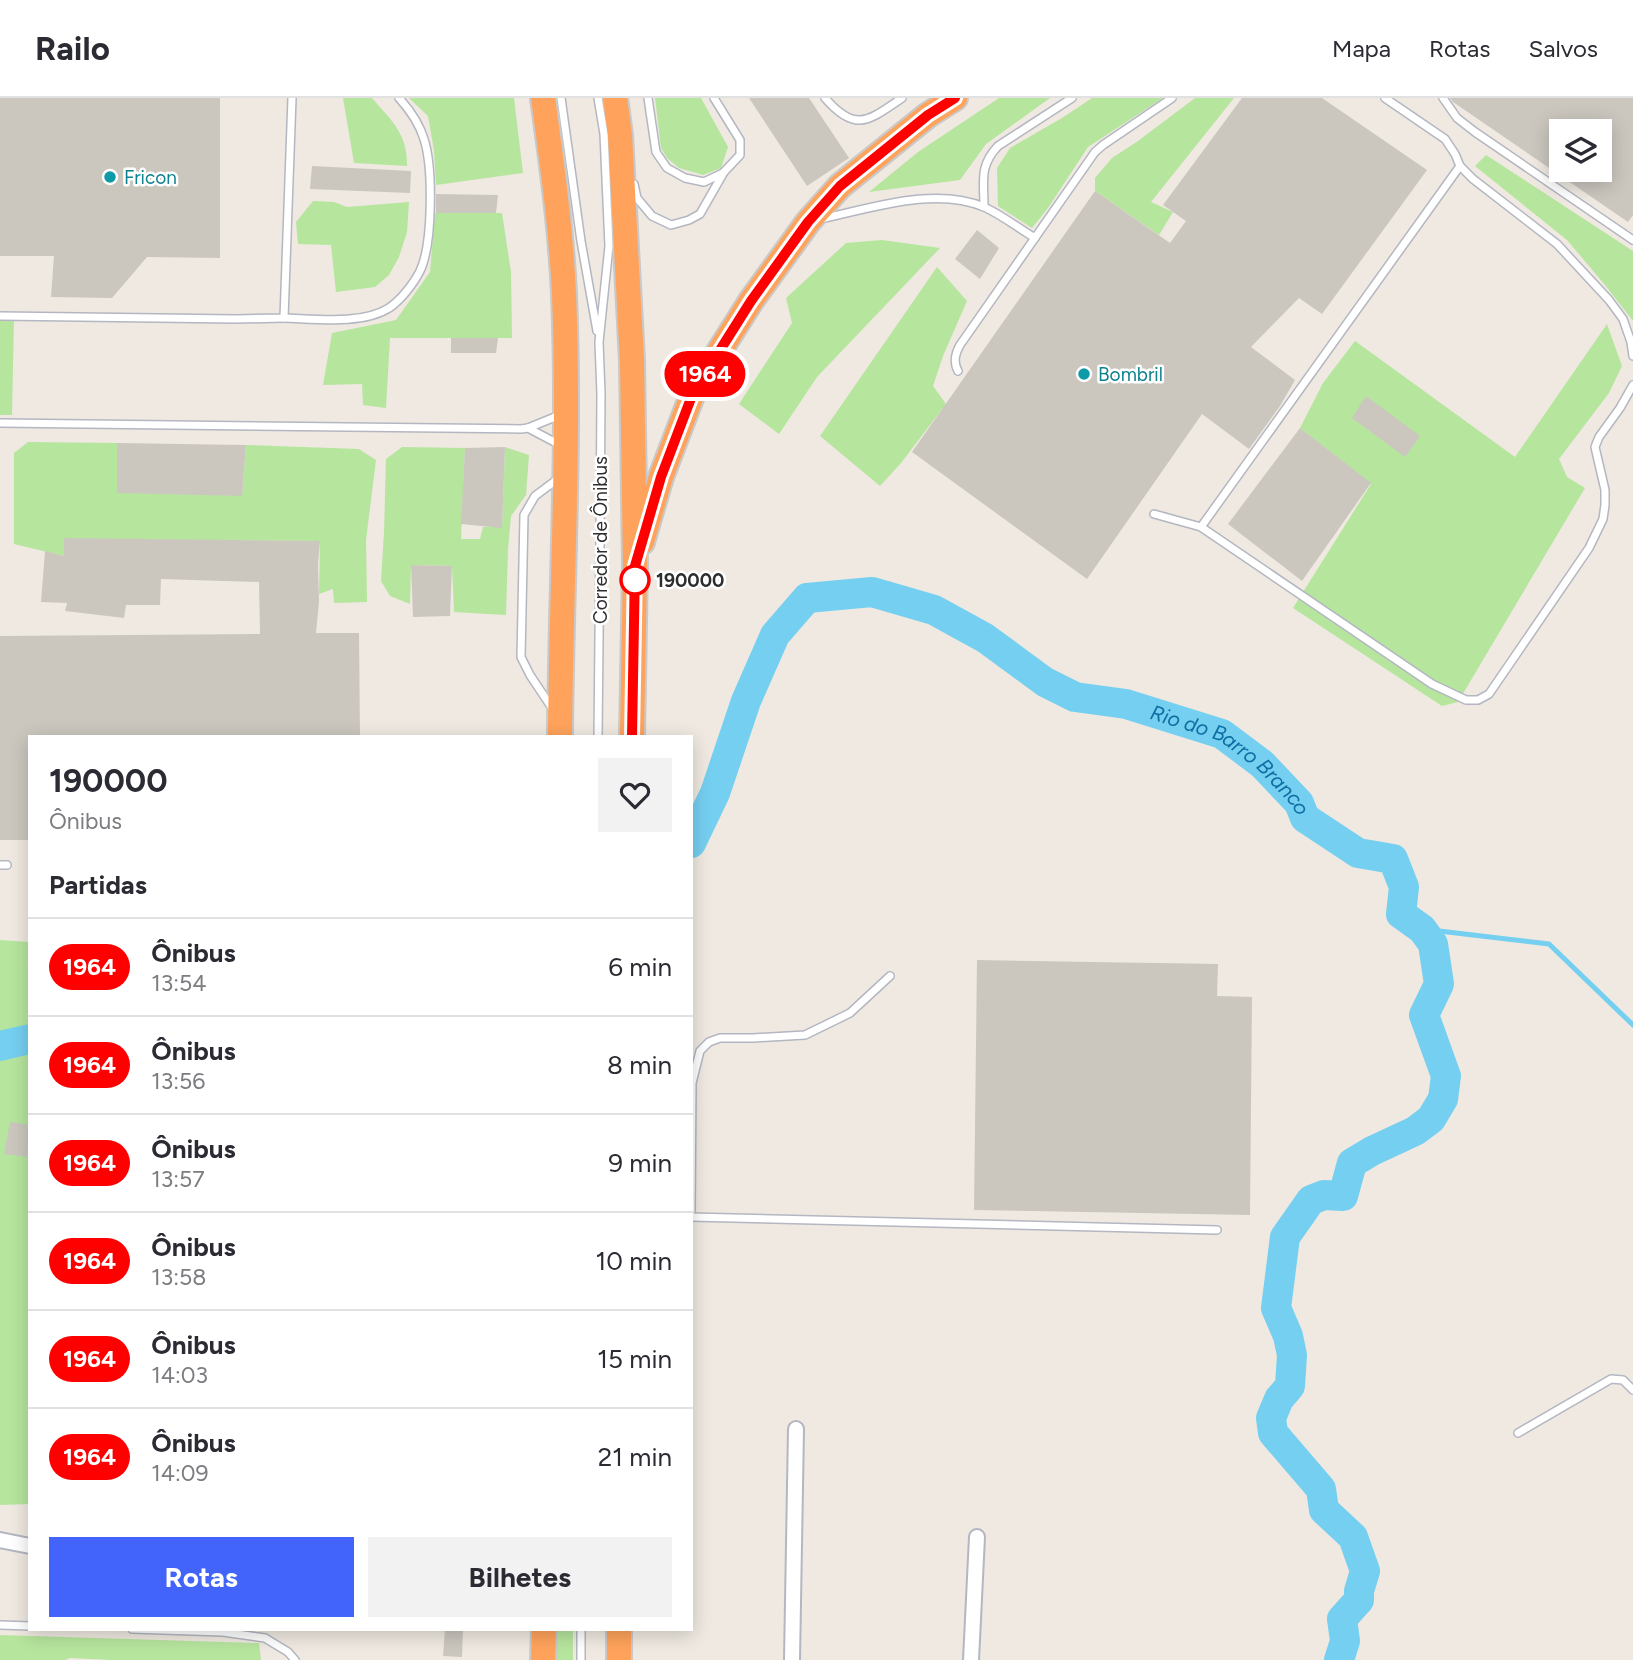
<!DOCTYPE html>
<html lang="pt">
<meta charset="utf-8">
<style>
:root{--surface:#fff;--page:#f2f2f3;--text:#2b2b33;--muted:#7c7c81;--line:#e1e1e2;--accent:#4264fb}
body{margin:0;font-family:Figtree,sans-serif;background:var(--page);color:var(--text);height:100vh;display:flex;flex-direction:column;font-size:26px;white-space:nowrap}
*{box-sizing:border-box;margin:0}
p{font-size:23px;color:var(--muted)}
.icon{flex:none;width:38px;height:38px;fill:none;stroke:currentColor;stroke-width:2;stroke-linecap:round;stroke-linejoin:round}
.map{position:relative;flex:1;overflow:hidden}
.details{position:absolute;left:28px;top:637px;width:665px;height:896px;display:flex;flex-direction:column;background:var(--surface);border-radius:0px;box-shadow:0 4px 18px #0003}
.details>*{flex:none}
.badge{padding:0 14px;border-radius:23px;font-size:24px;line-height:46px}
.fabs{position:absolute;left:1549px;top:21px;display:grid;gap:14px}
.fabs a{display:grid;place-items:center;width:63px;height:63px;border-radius:0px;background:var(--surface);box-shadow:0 4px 18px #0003;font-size:35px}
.map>.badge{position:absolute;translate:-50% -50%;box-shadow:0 0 0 4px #fff}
h2{padding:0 21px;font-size:26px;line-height:63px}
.round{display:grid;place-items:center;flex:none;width:74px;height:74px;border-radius:0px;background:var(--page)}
.head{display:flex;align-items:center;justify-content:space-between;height:119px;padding:0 21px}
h1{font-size:33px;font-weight:700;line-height:52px}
.cta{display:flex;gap:14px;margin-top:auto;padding:14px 21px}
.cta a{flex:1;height:80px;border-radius:0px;background:var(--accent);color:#fff;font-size:28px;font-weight:700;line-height:80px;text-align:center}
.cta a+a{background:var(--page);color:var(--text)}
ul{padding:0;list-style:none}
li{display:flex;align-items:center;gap:21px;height:98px;padding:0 21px;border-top:2px solid var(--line)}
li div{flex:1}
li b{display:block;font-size:26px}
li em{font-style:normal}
li .badge{min-width:77px;font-weight:700;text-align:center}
header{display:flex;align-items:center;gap:42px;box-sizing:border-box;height:98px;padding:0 35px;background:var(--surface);border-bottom:2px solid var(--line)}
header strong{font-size:33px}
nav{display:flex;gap:38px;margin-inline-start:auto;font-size:24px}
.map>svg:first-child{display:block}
.green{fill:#b6e59e}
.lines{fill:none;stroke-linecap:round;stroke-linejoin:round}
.stream{stroke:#75cff0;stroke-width:5}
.river{stroke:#75cff0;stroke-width:30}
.building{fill:#cbc7bf;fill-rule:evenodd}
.lane-casing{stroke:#b4b7c1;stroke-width:10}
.street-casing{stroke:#b4b7c1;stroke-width:18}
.highway-casing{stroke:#c9c9c9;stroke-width:28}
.lane{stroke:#fff;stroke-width:7}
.street{stroke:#fff;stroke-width:14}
.highway{stroke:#ffa35c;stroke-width:24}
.line-casing{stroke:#fff;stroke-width:16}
.line{stroke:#f00;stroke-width:10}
.culture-dot{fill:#0f9aa8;stroke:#fff;stroke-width:2.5}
.stop-dot{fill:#fff;stroke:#f00;stroke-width:3.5}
.labels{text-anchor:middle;stroke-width:5;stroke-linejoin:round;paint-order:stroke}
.culture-label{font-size:19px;fill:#0d838f;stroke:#fff;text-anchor:start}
.street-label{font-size:19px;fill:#2e2e2e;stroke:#fff}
.stop-label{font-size:19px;font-weight:bold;fill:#2e2e2e;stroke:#fff;text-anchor:start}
.water-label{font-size:21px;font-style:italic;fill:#0d6fa3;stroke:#fff}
</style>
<header>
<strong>Railo</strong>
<nav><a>Mapa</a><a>Rotas</a><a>Salvos</a></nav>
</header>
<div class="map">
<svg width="1633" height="1562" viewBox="0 0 1633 1562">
<rect width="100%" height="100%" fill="#efe9e1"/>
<g class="green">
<path d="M 343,0 L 372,0 C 391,22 408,36 407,68 L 354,65 Z"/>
<polygon points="409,0 514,0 523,75 436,87 434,53 428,18"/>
<polygon points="655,0 701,0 728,49 721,70 703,77 679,70 667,60 661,50"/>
<polygon points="999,0 1050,0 986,46 960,82 869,94 918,54"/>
<polygon points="1092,0 1163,0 1088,49 1048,110 1032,130 998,108 997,70 1010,50 1062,20"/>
<polygon points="1195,0 1234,0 1151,104 1173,114 1159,137 1095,93 1095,80 1112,60 1138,43"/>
<polygon points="1486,57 1633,153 1633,223 1605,187 1567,142 1475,68"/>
<polygon points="313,103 334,104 347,109 409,104 407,134 399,159 389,177 375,189 336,194 331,147 298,146 296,124"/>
<polygon points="435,115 502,115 511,174 512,240 390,240 386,310 363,307 362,286 323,287 332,235 396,222 430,174"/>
<polygon points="882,142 940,150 817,279 779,336 739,306 792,225 786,200 846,145"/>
<polygon points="937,169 967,203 943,258 933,288 946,306 901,365 880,388 820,338"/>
<polygon points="0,220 14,220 12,317 0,317"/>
<polygon points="1607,226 1622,268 1609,295 1559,361 1567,379 1585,390 1458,604 1442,608 1293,510 1371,386 1300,330 1323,285 1355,243 1515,359"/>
<polygon points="28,344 117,345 242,398 246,347 359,351 376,362 366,442 367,504 334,505 333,491 319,496 320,443 64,441 64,458 14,446 14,355"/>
<polygon points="402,349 465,350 461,441 480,441 483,429 502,429 505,349 529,357 526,397 511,418 508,452 506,517 454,514 452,468 411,467 410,506 390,498 381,483 384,434 386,361"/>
<polygon points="0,842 30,844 30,868 26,868 30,869 30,927 0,937"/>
<polygon points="30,941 30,1406 0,1407 0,948"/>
<polygon points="550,1531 573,1531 573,1562 549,1562"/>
<polygon points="0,1537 259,1545 261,1562 111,1562 70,1560 65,1562 0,1562"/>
</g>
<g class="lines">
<polyline class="stream" points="1422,831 1549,846 1633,927"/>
<g class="river">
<path id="s1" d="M 691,745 L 715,695 L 746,603 L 775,537 L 807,500 L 872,494 L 934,512 L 985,540 L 1045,584 L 1075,599 L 1126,606 L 1222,636 L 1262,666 L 1299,705 L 1305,720 L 1358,755 L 1393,761 L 1404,789 L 1401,816 L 1422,831 L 1433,846 L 1439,886 L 1424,917 L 1446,978 L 1443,1001 L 1431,1021 L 1415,1033 L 1372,1053 L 1352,1065 L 1343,1098 L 1324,1097 L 1311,1102 L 1285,1139 L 1276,1210 L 1288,1238 L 1292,1257 L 1290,1288 L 1279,1301 L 1271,1320 L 1273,1335 L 1321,1391 L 1324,1412 L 1353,1439 L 1365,1473 L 1359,1493 L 1359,1502 L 1342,1521 L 1345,1543 L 1339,1562"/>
<polyline points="0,948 30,941"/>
</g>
</g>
<g class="building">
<polygon points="0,0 220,0 220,160 147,159 112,200 51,199 54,158 0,158"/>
<polygon points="749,0 809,0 849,60 807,88"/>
<polygon points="1242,0 1322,0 1427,72 1322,216 1299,200 1251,249 1295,282 1280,308 1249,351 1202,316 1087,481 912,354 1095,93 1170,145 1186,123 1163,107"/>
<path d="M 1450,0 L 1633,0 L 1633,117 L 1628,124 L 1453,4 ZM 1561,33 L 1600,33 L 1600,72 L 1561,72 Z"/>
<polygon points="312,68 411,73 410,95 310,91"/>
<polygon points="436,96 498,97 496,115 436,115"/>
<polygon points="977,132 999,150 980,181 955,161"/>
<polygon points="451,240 498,240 496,255 451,255"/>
<polygon points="1366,298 1420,338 1405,359 1352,320"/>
<polygon points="1300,330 1371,385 1302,483 1228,426"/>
<polygon points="117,345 246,347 242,398 117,395"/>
<polygon points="505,349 502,430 461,426 465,350"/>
<polygon points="64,440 320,443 318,466 319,504 316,535 359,535 360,639 30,639 30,742 0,742 0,538 260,536 259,484 161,481 160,507 126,507 124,520 65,513 67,505 41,504 45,453 64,458"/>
<polygon points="411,467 452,468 450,518 413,519"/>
<polygon points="977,862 1218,866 1217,898 1252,899 1250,1117 974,1112"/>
<polygon points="10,1024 30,1027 27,1059 4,1056"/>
<polygon points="445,1531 463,1531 462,1559 443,1558"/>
</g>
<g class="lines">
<g class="lane-casing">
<g id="lane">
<polyline points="561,0 581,143 597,233"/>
<polyline points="598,0 604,36 609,148 599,244 601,296 600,443 598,639"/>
<polyline points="648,0 656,54 667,70 685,80 704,84 723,75"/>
<path d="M 825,0 C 856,36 869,22 902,0"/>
<polyline points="1385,0 1445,41 1455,56 1460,68 1473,81 1557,146 1609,202 1623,221 1631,244 1633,258"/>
<polyline points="1443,0 1457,20 1475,34 1633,142"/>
<polyline points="634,86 637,100 652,118 671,127 689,122 700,116 724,74 740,57 740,42 714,0"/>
<path d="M 984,109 C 984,83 979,68 998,48 L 1072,0"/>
<path d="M 820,121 C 870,111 934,88 984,109 C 1002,117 1018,130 1035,140"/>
<polyline points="0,218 236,221 284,220 292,0"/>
<path d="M 284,220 C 316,221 362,227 389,210 C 401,202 414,185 420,173 C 433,146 433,69 424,41 C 419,25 410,12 399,0"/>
<path d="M 958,273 C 953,264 955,256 960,247 L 1095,54 L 1103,47 L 1172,0"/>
<polyline points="0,325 521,331 528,330 560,317"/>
<polyline points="528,330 562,348"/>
<polyline points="1154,416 1201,429 1432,586 1466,602 1478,602 1489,596 1589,450 1603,421 1605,407 1605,392 1595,349 1599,339 1620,310 1633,287"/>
<polyline points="1201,429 1460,68"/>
<polyline points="552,610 530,577 521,559 524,417 535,398 559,380"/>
<polyline points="0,767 7,767"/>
<polyline points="691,1113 692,985 700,953 709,944 720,940 753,940 805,937 850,915 890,878"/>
<polyline points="691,1119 1217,1132"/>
<polyline points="1518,1335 1611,1281 1623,1282 1633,1292"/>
<polyline points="0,1527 30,1528"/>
<polyline points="132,1531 223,1534 265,1540 288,1554 295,1562"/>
<polyline points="581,1562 581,1531"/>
</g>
</g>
<g class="street-casing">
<g id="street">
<polyline points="0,1442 30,1448"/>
<polyline points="792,1562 796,1331"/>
<polyline points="971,1562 977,1439"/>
</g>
</g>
<g class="highway-casing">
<g id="highway">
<path d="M 543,0 C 552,65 561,131 564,196 C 570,344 561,491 560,639"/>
<polyline points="615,0 620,37 632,263 635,468 632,639"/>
<polyline points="642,444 661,379 693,295 751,203 808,124 840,88 928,17 955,0"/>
<polyline points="543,1562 544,1531"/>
<polyline points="619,1562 619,1531"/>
</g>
</g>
<use href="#lane" class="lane"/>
<use href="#street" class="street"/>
<use href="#highway" class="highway"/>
</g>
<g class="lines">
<g class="line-casing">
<polyline id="line" points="632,639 635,468 661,379 693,295 751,203 808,124 840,88 928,17 955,0"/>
</g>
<use href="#line" class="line"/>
</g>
<g class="culture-dot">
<circle cx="110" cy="79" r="7"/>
<circle cx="1084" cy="276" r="7"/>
</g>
<circle class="stop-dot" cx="635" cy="482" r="14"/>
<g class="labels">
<g class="culture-label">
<text x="124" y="86">Fricon</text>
<text x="1098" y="283">Bombril</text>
</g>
<g class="street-label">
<text transform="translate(600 442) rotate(-90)" y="7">Corredor de Ônibus</text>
</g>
<g class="stop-label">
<text x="656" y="489">190000</text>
</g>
<g class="water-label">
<text dy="7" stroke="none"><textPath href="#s1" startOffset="742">Rio do Barro Branco</textPath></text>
</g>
</g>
</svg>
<div class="fabs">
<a><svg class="icon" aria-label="layers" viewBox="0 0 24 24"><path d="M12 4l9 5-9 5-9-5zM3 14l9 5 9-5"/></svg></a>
</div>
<b class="badge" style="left:705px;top:276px;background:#f00;color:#fff">1964</b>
<section class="details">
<div class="head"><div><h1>190000</h1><p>Ônibus</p></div><a class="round"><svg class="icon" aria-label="heart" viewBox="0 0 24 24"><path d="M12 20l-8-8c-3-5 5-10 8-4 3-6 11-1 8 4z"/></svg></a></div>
<h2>Partidas</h2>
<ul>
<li><span class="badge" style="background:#f00;color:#fff">1964</span><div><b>Ônibus</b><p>13:54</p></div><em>6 min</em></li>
<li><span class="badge" style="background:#f00;color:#fff">1964</span><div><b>Ônibus</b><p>13:56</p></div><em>8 min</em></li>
<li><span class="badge" style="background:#f00;color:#fff">1964</span><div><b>Ônibus</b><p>13:57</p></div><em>9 min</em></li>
<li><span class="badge" style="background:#f00;color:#fff">1964</span><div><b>Ônibus</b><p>13:58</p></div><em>10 min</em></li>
<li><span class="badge" style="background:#f00;color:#fff">1964</span><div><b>Ônibus</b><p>14:03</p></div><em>15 min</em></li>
<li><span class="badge" style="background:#f00;color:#fff">1964</span><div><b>Ônibus</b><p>14:09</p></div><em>21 min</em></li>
</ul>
<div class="cta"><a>Rotas</a><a>Bilhetes</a></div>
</section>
</div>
